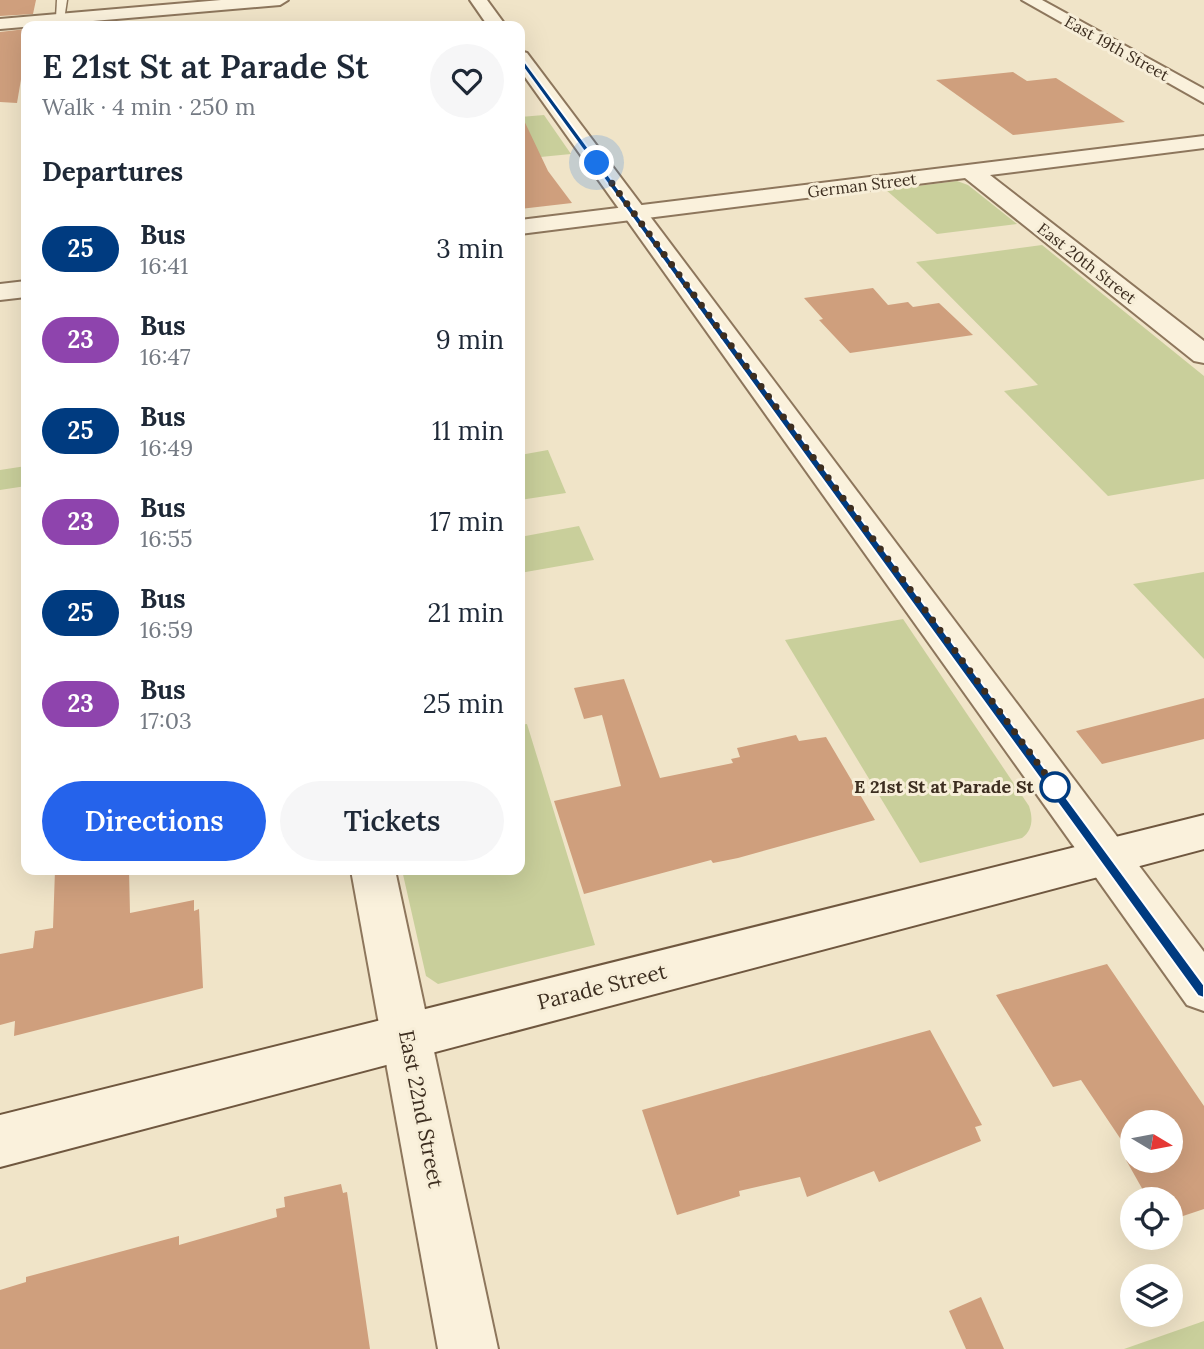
<!DOCTYPE html>
<meta charset="utf-8">
<style>
:root{--surface:#fff;--page:#f6f6f7;--text:#1f2937;--muted:#747a83;--accent:#2563eb}
body{margin:0;font-family:Lora,serif;background:var(--page);color:var(--text);height:100vh;display:flex;flex-direction:column;font-size:26px;white-space:nowrap}
*{box-sizing:border-box;margin:0}
p{font-size:23px;color:var(--muted)}
.icon{flex:none;width:38px;height:38px;fill:none;stroke:currentColor;stroke-width:2;stroke-linecap:round;stroke-linejoin:round}
.map{position:relative;flex:1;overflow:hidden}
.panel{position:absolute;left:21px;top:21px;width:504px;height:854px;display:flex;flex-direction:column;background:var(--surface);border-radius:14px;box-shadow:0 7px 28px #0002}
.panel>*{flex:none}
.badge{padding:0 14px;border-radius:23px;font-size:24px;line-height:46px}
.needle{width:46px;rotate:100deg}
.buttons{position:absolute;left:1120px;top:1110px;display:grid;gap:14px}
.buttons a{display:grid;place-items:center;width:63px;height:63px;border-radius:50%;background:var(--surface);box-shadow:0 7px 28px #0002;font-size:35px}
.you{position:absolute;width:35px;height:35px;margin:-18px;border:5px solid #fff;border-radius:50%;background:#1a73e8;box-shadow:0 0 0 10px #1a73e833}
.map>.badge{position:absolute;translate:-50% -50%;box-shadow:0 0 0 4px #fff}
h2{padding:0 21px;font-size:26px;line-height:63px}
.round{display:grid;place-items:center;flex:none;width:74px;height:74px;border-radius:37px;background:var(--page)}
.headline{display:flex;align-items:center;justify-content:space-between;height:119px;padding:0 21px}
h1{font-size:33px;font-weight:600;line-height:52px}
.cta{display:flex;gap:14px;margin-top:auto;padding:14px 21px}
.cta a{flex:1;height:80px;border-radius:42px;background:var(--accent);color:#fff;font-size:28px;font-weight:600;line-height:80px;text-align:center}
.cta a+a{background:var(--page);color:var(--text)}
ul{padding:0;list-style:none}
li{display:flex;align-items:center;gap:21px;height:91px;padding:0 21px}
li div{flex:1}
li b{display:block;font-size:26px}
li em{font-style:normal}
li .badge{min-width:77px;font-weight:700;text-align:center}
.map>svg:first-child{display:block}
.green{fill:#c9cf9b}
.building{fill:#cf9f7d}
.lines{fill:none;stroke-linecap:round;stroke-linejoin:round}
.service-casing{stroke:#8d765c;stroke-width:3}
.minor-casing{stroke:#8d765c;stroke-width:4}
.tertiary-casing{stroke:#8d765c;stroke-width:4}
.secondary-casing{stroke:#6f573f;stroke-width:4}
.service{fill:#faf1dc;fill-rule:evenodd}
.minor{fill:#faf1dc;fill-rule:evenodd}
.tertiary{fill:#faf1dc;fill-rule:evenodd}
.secondary{fill:#faf1dc;fill-rule:evenodd}
.line{fill:#003b80;stroke:#fff;stroke-width:2}
.walk{stroke:#3d2e20;stroke-width:7;stroke-dasharray:0 12.6}
.stop-dot{fill:#fff;stroke:#003b80;stroke-width:3.5}
.labels{text-anchor:middle;stroke-width:6;stroke-linejoin:round;paint-order:stroke}
.far-street-label{font-size:16px;fill:#3d2e20;stroke:#f7eed8}
.stop-label{font-size:18px;font-weight:bold;fill:#3d2e20;stroke:#f7eed8;text-anchor:end}
.near-street-label{font-size:21px;fill:#3d2e20;stroke:#f7eed8}
</style>
<div class="map">
<svg width="1204" height="1349" viewBox="0 0 1204 1349">
<rect width="100%" height="100%" fill="#f0e4c8"/>
<g class="green">
<polygon points="544,115 571,154 520,159 520,117"/>
<polygon points="957,181 968,185 1017,224 937,234 886,190"/>
<polygon points="1042,245 1204,376 1204,479 1108,496 1004,391 1038,385 916,262"/>
<polygon points="548,450 566,493 520,500 520,455"/>
<polygon points="26,466 26,486 0,490 0,470"/>
<polygon points="579,526 594,560 520,573 520,537"/>
<polygon points="1204,572 1204,659 1133,584"/>
<path d="M 903,619 L 1029,806 C 1033,818 1033,830 1022,838 L 920,863 L 785,640 Z"/>
<polygon points="527,724 595,945 438,984 426,976 402,870 520,870 520,725"/>
<polygon points="1204,1321 1204,1349 1124,1349"/>
</g>
<g class="building">
<polygon points="0,0 36,0 33,14 0,16"/>
<polygon points="26,29 26,50 17,103 0,102 0,32"/>
<polygon points="1013,72 1027,81 1056,78 1125,122 1013,135 936,80"/>
<polygon points="520,112 548,171 572,203 520,209"/>
<polygon points="873,288 888,305 908,302 913,307 939,303 973,335 850,353 819,320 823,319 804,298"/>
<polygon points="624,679 660,778 733,763 731,759 740,757 737,748 796,735 799,741 826,737 875,820 738,858 713,863 711,860 584,894 554,801 621,786 602,715 584,719 574,688"/>
<polygon points="1204,698 1204,739 1102,764 1076,731"/>
<polygon points="55,870 129,870 130,913 194,900 194,911 199,909 203,988 14,1036 15,1021 0,1025 0,954 33,948 35,931 53,928"/>
<polygon points="1107,964 1204,1106 1204,1209 1171,1220 1171,1199 1148,1199 1126,1160 1132,1158 1132,1160 1171,1160 1171,1122 1132,1122 1132,1156 1081,1080 1053,1087 996,995"/>
<polygon points="930,1030 982,1125 975,1127 981,1141 879,1182 874,1171 807,1197 800,1177 739,1191 740,1196 677,1215 642,1110"/>
<polygon points="341,1184 343,1193 347,1192 370,1349 0,1349 0,1290 26,1282 26,1277 179,1236 179,1245 277,1217 276,1209 285,1207 284,1197"/>
<polygon points="981,1297 1004,1349 966,1349 949,1311"/>
</g>
<g class="lines">
<g class="service-casing">
<polygon id="service" points="57,0 67,0 64,20 56,18"/>
</g>
<g class="minor-casing">
<g id="minor">
<polygon points="221,0 288,0 280,5 0,29 0,19"/>
<polygon points="1022,0 1042,0 1204,89 1204,103"/>
<polygon points="1204,136 1204,148 990,175 1204,341 1204,363 1194,361 965,178 520,234 520,220"/>
<polygon points="26,281 26,297 0,300 0,284"/>
<polygon points="351,870 395,870 498,1349 438,1349"/>
</g>
</g>
<g class="tertiary-casing">
<g id="tertiary">
<polygon points="470,0 487,0 506,26 488,26"/>
<polygon points="520,51 527,53 1204,952 1204,1011 1187,1005 520,70"/>
</g>
</g>
<g class="secondary-casing">
<polygon id="secondary" points="1204,815 1204,849 0,1167 0,1115"/>
</g>
<use href="#service" class="service"/>
<use href="#minor" class="minor"/>
<use href="#tertiary" class="tertiary"/>
<use href="#secondary" class="secondary"/>
</g>
<polygon class="line" points="520,55 1204,985 1204,998 1198,996 517,59"/>
<g class="lines">
<polyline class="walk" points="597,163 1061,795 1055,787"/>
</g>
<circle class="stop-dot" cx="1055" cy="787" r="14"/>
<g class="labels">
<g class="far-street-label">
<text transform="translate(1117 48) rotate(29)" y="6">East 19th Street</text>
<text transform="translate(862 185) rotate(-7)" y="6">German Street</text>
<text transform="translate(1087 263) rotate(38)" y="6">East 20th Street</text>
</g>
<g class="stop-label">
<text x="1034" y="793">E 21st St at Parade St</text>
</g>
<g class="near-street-label">
<text transform="translate(602 987) rotate(-14)" y="7">Parade Street</text>
<text transform="translate(421 1109) rotate(79)" y="7">East 22nd Street</text>
</g>
</g>
</svg>
<div class="buttons">
<a><svg class="needle" viewBox="-14 -14 28 28"><path d="M0-13l5 13h-10z" fill="#e53935"/><path d="M0 13l5-13h-10z" fill="#747a83"/></svg></a>
<a><svg class="icon" aria-label="locate" viewBox="0 0 24 24"><circle cx="12" cy="12" r="6"/><path d="M12 2v4M12 18v4M2 12h4M18 12h4"/></svg></a>
<a><svg class="icon" aria-label="layers" viewBox="0 0 24 24"><path d="M12 4l9 5-9 5-9-5zM3 14l9 5 9-5"/></svg></a>
</div>
<div class="you" style="left:597px;top:163px"></div>
<section class="panel">
<div class="headline"><div><h1>E 21st St at Parade St</h1><p>Walk · 4 min · 250 m</p></div><a class="round"><svg class="icon" aria-label="heart" viewBox="0 0 24 24"><path d="M12 20l-8-8c-3-5 5-10 8-4 3-6 11-1 8 4z"/></svg></a></div>
<h2>Departures</h2>
<ul>
<li><span class="badge" style="background:#003b80;color:#fff">25</span><div><b>Bus</b><p>16:41</p></div><em>3 min</em></li>
<li><span class="badge" style="background:#8e44ad;color:#fff">23</span><div><b>Bus</b><p>16:47</p></div><em>9 min</em></li>
<li><span class="badge" style="background:#003b80;color:#fff">25</span><div><b>Bus</b><p>16:49</p></div><em>11 min</em></li>
<li><span class="badge" style="background:#8e44ad;color:#fff">23</span><div><b>Bus</b><p>16:55</p></div><em>17 min</em></li>
<li><span class="badge" style="background:#003b80;color:#fff">25</span><div><b>Bus</b><p>16:59</p></div><em>21 min</em></li>
<li><span class="badge" style="background:#8e44ad;color:#fff">23</span><div><b>Bus</b><p>17:03</p></div><em>25 min</em></li>
</ul>
<div class="cta"><a>Directions</a><a>Tickets</a></div>
</section>
</div>
